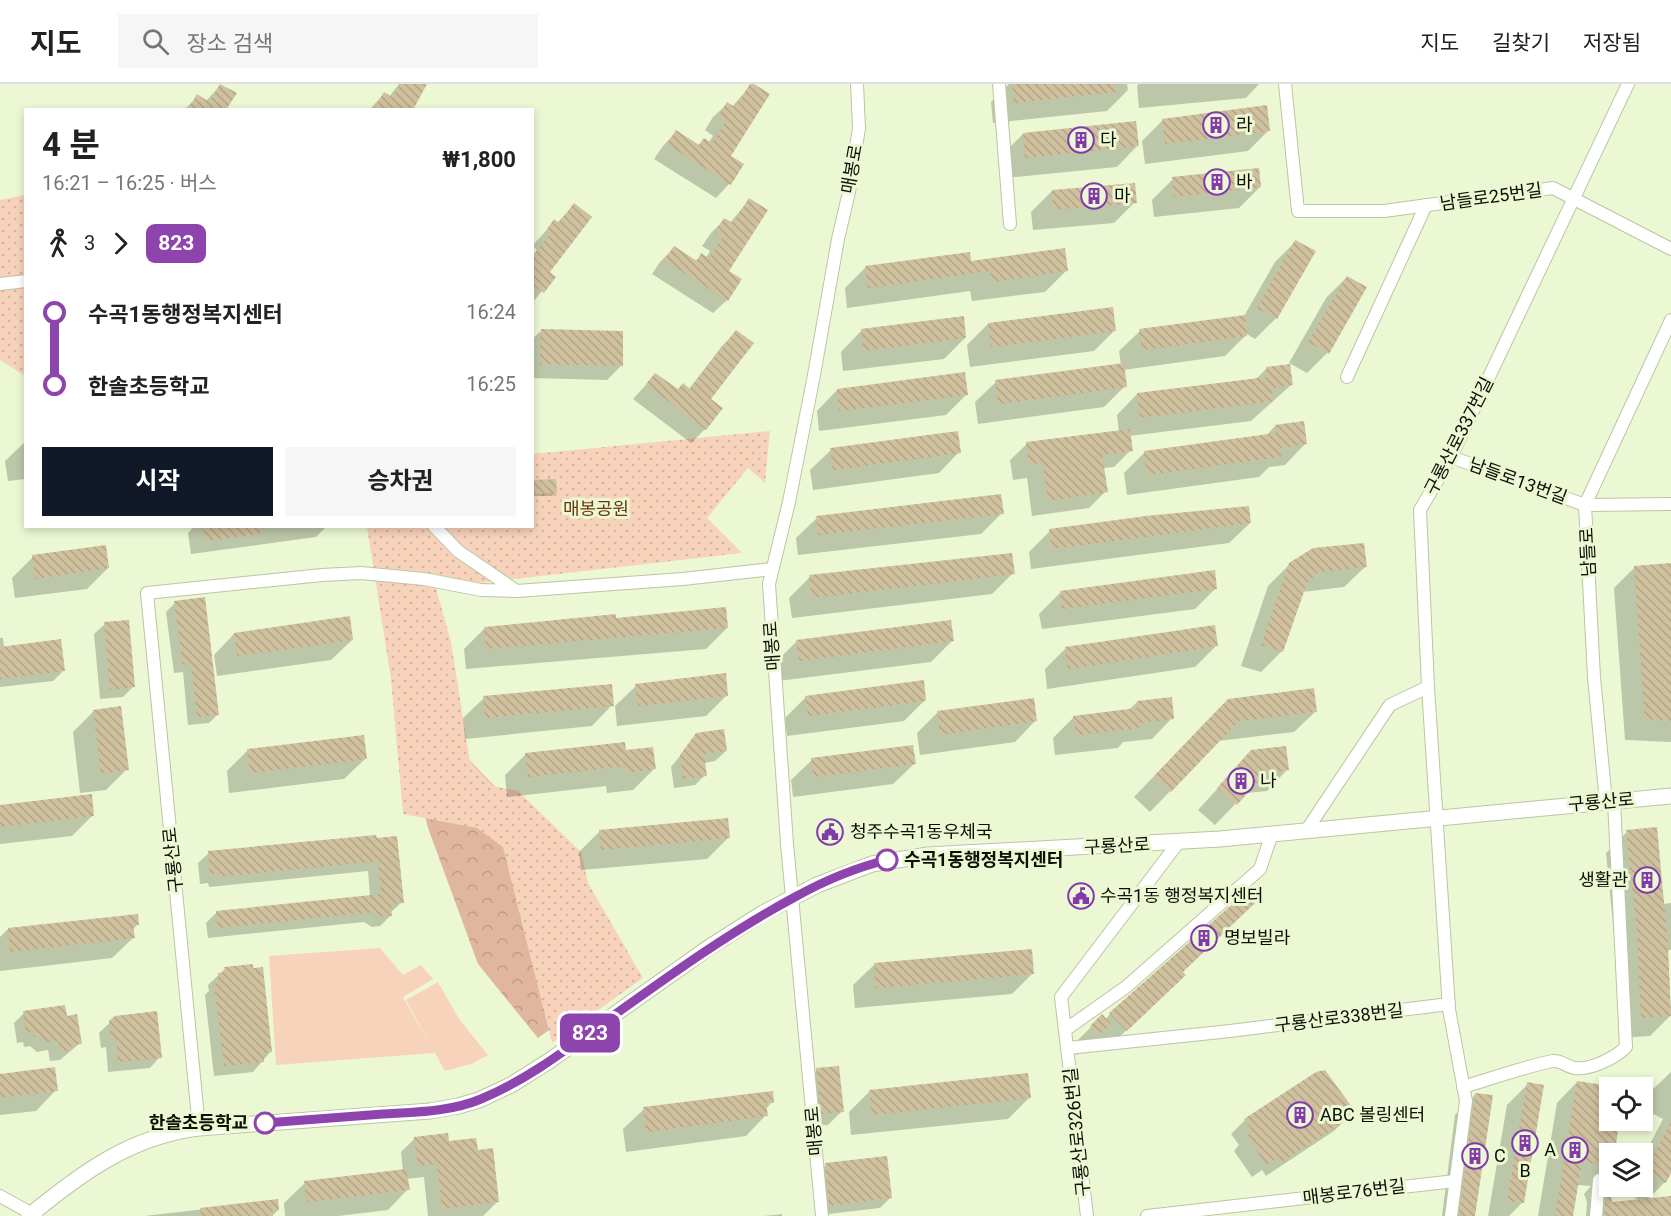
<!DOCTYPE html>
<html lang="ko">
<meta charset="utf-8">
<style>
:root{--surface:#fff;--page:#f6f6f6;--text:#222;--muted:#767676;--line:#e0e0e0;--accent:#111827}
body{margin:0;font-family:Roboto,"Noto Sans KR",sans-serif;background:var(--page);color:var(--text);height:100vh;display:flex;flex-direction:column;font-size:22px;white-space:nowrap}
*{box-sizing:border-box;margin:0}
p{font-size:20px;color:var(--muted)}
.icon{flex:none;width:33px;height:33px;fill:none;stroke:currentColor;stroke-width:2;stroke-linecap:round;stroke-linejoin:round}
.map{position:relative;flex:1;overflow:hidden}
.details{position:absolute;left:24px;top:24px;width:510px;height:420px;display:flex;flex-direction:column;background:var(--surface);border-radius:0px;box-shadow:0 3px 9px #0003}
.details>*{flex:none}
.badge{padding:0 12px;border-radius:9px;font-size:21px;line-height:39px}
.tools{position:absolute;left:1599px;top:993px;display:grid;gap:12px}
.tools a{display:grid;place-items:center;width:54px;height:54px;border-radius:0px;background:var(--surface);box-shadow:0 3px 9px #0003;font-size:30px}
.map>.badge{position:absolute;translate:-50% -50%;box-shadow:0 0 0 3px #fff}
.legs{display:flex;align-items:center;gap:9px;height:66px;padding:0 18px;font-size:20px}
.legs p{margin-inline-start:auto}
.summary{display:flex;align-items:center;justify-content:space-between;height:102px;padding:0 18px}
h1{font-size:33px;font-weight:700;line-height:45px}
.button{display:flex;gap:12px;margin-top:auto;padding:12px 18px}
.button a{flex:1;height:69px;border-radius:0px;background:var(--accent);color:#fff;font-size:24px;font-weight:700;line-height:69px;text-align:center}
.button a+a{background:var(--page);color:var(--text)}
ul{padding:0 18px;list-style:none}
li{display:flex;align-items:center;gap:21px;height:72px;font-size:22px}
li i{display:grid;place-items:center;width:9px;height:100%;margin:0 8px;background:currentColor}
li i::after{content:'';width:15px;height:15px;margin:-8px;border:4px solid;border-radius:50%;background:var(--surface)}
li p{margin-inline-start:auto}
li:first-child i{background:linear-gradient(#0000 50%,currentColor 0)}
li:last-child i{background:linear-gradient(currentColor 50%,#0000 0)}
header{display:flex;align-items:center;gap:36px;box-sizing:border-box;height:84px;padding:0 30px;background:var(--surface);border-bottom:2px solid var(--line)}
header strong{font-size:28px}
nav{display:flex;gap:33px;margin-inline-start:auto;font-size:21px}
.search{width:420px;height:54px;background:var(--page);display:flex;align-items:center;gap:15px;box-sizing:border-box;padding:0 21px;border-radius:0px;color:var(--muted);font-size:22px}
.map>svg:first-child{display:block}
.grass{fill:#f8d3bc}
.forest{fill:url(#forest-crowns)}
.park{fill:url(#park-dots)}
.shadow{fill:#0003}
.building{fill:url(#building-back-hatch)}
.lines{fill:none;stroke-linecap:round;stroke-linejoin:round}
.minor-casing{stroke:#bac6a3;stroke-width:14}
.tertiary-casing{stroke:#bac6a3;stroke-width:17}
.minor{stroke:#fff;stroke-width:12}
.tertiary{stroke:#fff;stroke-width:15}
.line-1-casing{stroke:#fff;stroke-width:14}
.line-1{stroke:#8e44ad;stroke-width:9}
.stop-1-dot{fill:#fff;stroke:#8e44ad;stroke-width:3}
.labels{text-anchor:middle;stroke-width:6;stroke-linejoin:round;paint-order:stroke}
.poi-label{font-size:18px;fill:#0d1005;stroke:#ecf8d3;text-anchor:start}
.street-label{font-size:18px;fill:#0d1005;stroke:#ecf8d3}
.park-label{font-size:18px;fill:#6b3710;stroke:#ecf8d3}
.stop-label{font-size:18px;font-weight:bold;fill:#0d1005;stroke:#ecf8d3;text-anchor:start}
</style>
<header>
<strong>지도</strong>
<div class="search"><svg class="icon" aria-label="search" viewBox="0 0 24 24"><circle cx="10" cy="10" r="6"/><path d="M15 15l6 6"/></svg>장소 검색</div>
<nav><a>지도</a><a>길찾기</a><a>저장됨</a></nav>
</header>
<div class="map">
<svg width="1671" height="1132" viewBox="0 0 1671 1132">
<defs>
<pattern id="forest-crowns" width="20" height="18" patternUnits="userSpaceOnUse" patternTransform="scale(1.5)"><rect width="20" height="18" fill="#e0b79e"/><path d="M2 6a3 3 0 1 1 6 0M12 15a3 3 0 1 1 6 0" fill="none" stroke="#bf9c87"/></pattern>
<pattern id="park-dots" width="8" height="8" patternUnits="userSpaceOnUse" patternTransform="scale(1.5)"><rect width="8" height="8" fill="#f8d3bc"/><path d="M2 2h.1M6 6h.1" fill="none" stroke="#d3b4a0" stroke-width="1.8" stroke-linecap="round"/></pattern>
<pattern id="building-back-hatch" width="6" height="6" patternUnits="userSpaceOnUse" patternTransform="scale(1.5)"><rect width="6" height="6" fill="#cfc09e"/><path d="M-1 5l2 2M0 0l6 6M5-1l2 2" fill="none" stroke="#b1a487"/></pattern>
</defs>
<rect width="100%" height="100%" fill="#ecf8d3"/>
<polygon class="grass" points="380,864 403,891 421,881 433,895 403,913 434,968 406,916 438,898 459,935 488,971 471,980 445,987 435,969 276,981 269,872"/>
<polygon class="forest" points="391,595 588,799 630,887 538,954 478,880 428,744"/>
<g class="park">
<polygon points="25,111 25,292 0,276 0,116"/>
<polygon points="770,347 765,399 748,384 707,434 742,469 436,504 451,558 470,678 493,702 518,707 581,768 588,799 643,894 552,959 503,763 477,744 403,730 391,595 367,443 532,442 533,370"/>
</g>
<g class="shadow">
<polygon points="399,0 424,0 409,26 369,26 384,10 389,13"/>
<polygon points="752,0 729,72 729,100 716,114 654,75 663,62 676,48 698,62 704,55 709,58 713,52 705,46 713,33 727,20 732,23"/>
<polygon points="1009,0 1127,0 1128,6 1107,27 993,39 991,18"/>
<polygon points="1139,0 1259,0 1246,14 1139,24 1137,2"/>
<polygon points="221,1 225,26 184,26 198,12 206,17"/>
<polygon points="1163,36 1269,46 1248,67 1145,80 1142,57"/>
<polygon points="1023,50 1137,62 1117,83 1005,94 1002,71"/>
<polygon points="1173,95 1260,103 1239,124 1154,133 1152,116"/>
<polygon points="1052,107 1135,118 1114,139 1033,146 1031,128"/>
<polygon points="749,116 726,188 727,216 713,229 652,190 660,178 674,164 695,177 702,171 706,174 710,167 702,162 711,149 725,135 730,139"/>
<polygon points="574,121 548,188 554,193 532,219 532,171 537,166 532,162 555,137 557,139"/>
<polygon points="1295,158 1276,234 1255,255 1247,250 1225,272 1123,286 1125,302 1104,323 978,340 975,318 996,298 1121,281 1119,267 1140,247 1244,232 1275,178"/>
<polygon points="970,179 1066,187 1045,208 972,217 970,207 847,224 845,204 865,184"/>
<polygon points="1347,193 1327,269 1307,289 1289,279 1326,214"/>
<polygon points="988,240 1115,246 1094,267 970,283 967,261"/>
<polygon points="541,247 621,282 607,296 532,294 532,255"/>
<polygon points="861,247 965,254 944,275 843,287 841,268"/>
<polygon points="736,248 709,315 705,345 691,359 633,315 655,291 677,307 689,305 722,262"/>
<polygon points="1266,285 1291,301 1251,337 1129,352 1131,366 1114,383 1103,384 1106,407 1089,424 1032,432 1027,394 1013,396 1010,376 1027,360 1119,348 1117,331 1137,310 1256,295"/>
<polygon points="837,306 967,310 946,331 819,347 817,327"/>
<polygon points="1275,342 1305,360 1285,381 1269,383 1259,393 1127,411 1124,389 1145,368 1266,352"/>
<polygon points="26,357 26,395 8,397 5,377"/>
<polygon points="831,366 959,368 939,389 813,406 810,386"/>
<polygon points="532,397 555,409 552,412 532,412"/>
<polygon points="1002,429 981,450 798,471 796,454 817,434"/>
<polygon points="1250,439 1229,459 1031,485 1029,468 1050,447"/>
<polygon points="194,442 327,442 316,453 191,470 188,449"/>
<polygon points="33,473 108,484 87,505 15,514 12,494"/>
<polygon points="1290,480 1365,483 1344,503 1302,508 1282,567 1261,588 1241,582 1268,502"/>
<polygon points="1671,480 1671,658 1625,656 1614,504 1635,483"/>
<polygon points="1013,489 992,510 792,534 789,514 810,493"/>
<polygon points="1216,504 1195,525 1042,545 1039,530 1060,509"/>
<polygon points="175,519 218,630 209,639 188,641 183,588 174,589 166,528"/>
<polygon points="105,540 133,603 123,613 100,615 94,550"/>
<polygon points="485,544 727,544 706,565 466,585 464,565"/>
<polygon points="234,550 352,556 331,576 217,592 214,571"/>
<polygon points="0,554 3,554 4,564 63,587 53,597 0,603"/>
<polygon points="797,557 952,557 931,578 778,597 776,578"/>
<polygon points="1216,562 1195,583 1047,605 1045,585 1065,565"/>
<polygon points="636,602 727,611 706,632 617,642 615,622"/>
<polygon points="806,613 925,616 904,637 787,652 785,634"/>
<polygon points="484,614 612,621 592,642 465,655 463,634"/>
<polygon points="1137,618 1172,634 1152,655 1123,658 1118,664 1055,671 1053,654 1074,633 1129,626"/>
<polygon points="94,627 127,685 106,706 80,709 73,648"/>
<polygon points="938,628 1035,637 1015,658 920,671 917,649"/>
<polygon points="1315,628 1294,648 1218,657 1150,728 1134,713 1207,637"/>
<polygon points="697,651 726,667 715,677 704,679 705,691 695,701 674,704 671,683"/>
<polygon points="247,667 365,675 344,695 229,709 227,687"/>
<polygon points="1252,667 1287,686 1267,707 1246,709 1215,741 1198,726"/>
<polygon points="624,668 654,685 633,706 607,709 606,702 507,713 505,691 526,670"/>
<polygon points="812,676 914,680 893,700 793,713 791,696"/>
<polygon points="0,722 93,731 72,752 0,760"/>
<polygon points="600,747 728,754 707,775 581,786 579,768"/>
<polygon points="1627,748 1663,820 1671,819 1671,866 1667,866 1671,931 1650,952 1621,954 1616,870 1606,769"/>
<polygon points="375,752 402,818 390,829 390,832 380,842 372,843 364,838 208,854 206,839 217,828 370,813 368,787 209,803 208,799 200,800 198,779 209,769"/>
<polygon points="138,840 132,846 133,854 112,874 0,887 0,853 8,845"/>
<polygon points="874,881 1033,889 1012,910 855,924 853,901"/>
<polygon points="225,885 271,967 253,988 214,992 205,911 209,907 208,901"/>
<polygon points="1182,889 1163,911 1105,967 1094,955 1077,971 1070,964 1102,932 1105,936 1110,930"/>
<polygon points="24,929 65,933 80,959 60,976 50,977 48,966 37,968 30,962 24,963 23,958 17,959 14,939"/>
<polygon points="116,933 160,973 150,984 108,988 106,963 101,964 99,949"/>
<polygon points="817,986 842,1027 828,1041 807,1043 803,1000"/>
<polygon points="1671,988 1671,1086 1665,1098 1647,1116 1671,1113 1671,1132 1614,1132 1641,1117 1625,1108 1628,1102 1642,1102 1642,1075 1663,1035 1642,1024 1650,1008"/>
<polygon points="0,991 56,1006 36,1027 0,1031"/>
<polygon points="1577,998 1614,1004 1610,1004 1610,1084 1604,1089 1607,1089 1609,1132 1586,1132 1587,1118 1584,1110 1591,1102 1577,1101 1572,1132 1538,1132 1557,1019"/>
<polygon points="1528,1000 1522,1119 1509,1132 1488,1132 1507,1021"/>
<polygon points="870,1007 1029,1014 1008,1035 851,1051 849,1028"/>
<polygon points="1476,1010 1473,1132 1442,1132 1455,1031"/>
<polygon points="772,1018 766,1025 766,1031 746,1052 626,1068 623,1045 644,1025"/>
<polygon points="1348,1033 1334,1047 1266,1092 1262,1086 1252,1093 1234,1067 1239,1061 1231,1050 1245,1036"/>
<polygon points="415,1054 448,1058 477,1067 497,1118 483,1132 428,1132 424,1093 406,1095 408,1105 388,1126 338,1132 285,1132 284,1119 305,1099 403,1087 401,1068"/>
<polygon points="826,1081 890,1114 880,1124 819,1131 816,1091"/>
<polygon points="277,1117 278,1126 272,1132 144,1132"/>
<polygon points="782,1130 782,1132 764,1132"/>
</g>
<g class="building">
<polygon points="220,0 237,9 226,26 188,26 197,10 209,18"/>
<polygon points="401,0 427,0 413,26 373,26 384,8 392,13"/>
<polygon points="750,0 754,0 770,10 731,72 744,80 731,101 667,60 676,46 699,61 704,54 712,59 726,37 718,32 727,18 735,23"/>
<polygon points="1012,0 1116,0 1117,8 1014,19"/>
<polygon points="1267,21 1270,47 1165,60 1162,35"/>
<polygon points="1136,37 1139,62 1025,74 1023,49"/>
<polygon points="1259,84 1261,103 1174,113 1172,93"/>
<polygon points="1135,99 1137,119 1053,126 1052,106"/>
<polygon points="749,114 768,126 729,187 742,195 728,217 664,176 674,162 697,177 701,169 709,174 723,153 715,148 724,134 733,139"/>
<polygon points="574,119 592,133 550,188 556,193 544,209 532,201 532,173 549,151 545,148 554,135 559,139"/>
<polygon points="1295,156 1316,167 1277,235 1257,224"/>
<polygon points="1065,164 1068,187 992,198 990,187 868,204 865,182 970,168 971,177"/>
<polygon points="1347,192 1367,203 1329,270 1308,258"/>
<polygon points="1113,223 1116,247 991,263 988,239"/>
<polygon points="1245,231 1247,252 1142,266 1139,245"/>
<polygon points="964,232 966,254 863,267 861,245"/>
<polygon points="541,245 623,247 623,282 540,280"/>
<polygon points="736,246 754,259 711,315 723,324 706,346 646,300 655,289 678,305 683,299 690,305"/>
<polygon points="1124,279 1127,303 998,320 995,296"/>
<polygon points="1290,280 1293,301 1272,304 1273,317 1140,334 1137,309 1267,293 1266,283"/>
<polygon points="965,288 968,311 839,327 837,305"/>
<polygon points="1304,337 1307,360 1280,364 1281,373 1147,391 1144,367 1276,349 1275,341"/>
<polygon points="1130,345 1133,367 1102,371 1108,408 1048,417 1043,379 1029,380 1026,358"/>
<polygon points="958,347 961,369 833,386 830,364"/>
<polygon points="556,395 557,409 532,410 532,396"/>
<polygon points="1001,410 1004,430 818,451 816,432"/>
<polygon points="1249,422 1251,439 1052,465 1049,445 1146,432"/>
<polygon points="203,442 259,442 260,450 205,457"/>
<polygon points="1364,459 1367,483 1318,488 1307,499 1283,568 1261,561 1289,479 1313,464"/>
<polygon points="106,461 109,484 35,495 32,471"/>
<polygon points="1012,469 1015,490 812,514 809,491"/>
<polygon points="1671,479 1671,637 1645,635 1634,482"/>
<polygon points="1215,486 1217,505 1062,525 1060,507"/>
<polygon points="205,513 219,631 197,633 191,579 183,581 174,517"/>
<polygon points="726,523 728,544 486,565 484,543 616,530 616,534"/>
<polygon points="350,532 353,556 237,572 234,549"/>
<polygon points="129,536 135,603 110,606 104,538"/>
<polygon points="951,536 954,557 799,577 796,556"/>
<polygon points="1215,541 1218,562 1068,585 1065,563"/>
<polygon points="61,555 65,587 0,595 0,563"/>
<polygon points="726,589 728,612 638,622 635,600"/>
<polygon points="924,596 926,617 808,632 805,612"/>
<polygon points="612,600 614,622 485,634 483,612"/>
<polygon points="1314,604 1317,628 1239,637 1171,708 1154,692 1228,615"/>
<polygon points="1172,613 1174,635 1140,639 1140,644 1076,651 1073,632 1137,624 1137,617"/>
<polygon points="1034,614 1037,637 940,651 937,627"/>
<polygon points="121,622 129,686 101,689 93,626"/>
<polygon points="724,645 727,667 704,670 707,692 683,695 680,671 696,649"/>
<polygon points="364,651 367,675 250,689 247,665"/>
<polygon points="625,658 626,666 653,663 656,685 627,689 626,682 528,693 525,669"/>
<polygon points="913,661 916,680 814,693 811,674"/>
<polygon points="1286,662 1289,686 1265,689 1237,721 1217,704 1251,666"/>
<polygon points="92,710 94,732 0,743 0,721"/>
<polygon points="728,734 730,754 601,766 599,746"/>
<polygon points="1657,743 1668,862 1671,932 1641,934 1637,848 1626,746"/>
<polygon points="376,751 377,754 397,752 404,819 391,820 392,832 383,833 375,828 218,844 216,827 381,810 378,777 218,793 218,789 210,790 208,767"/>
<polygon points="1245,809 1255,819 1183,888 1186,891 1127,947 1109,929"/>
<polygon points="138,830 139,841 133,841 135,854 10,868 8,844"/>
<polygon points="1032,865 1034,890 876,904 874,879"/>
<polygon points="253,880 253,884 263,883 272,968 264,969 264,978 224,982 214,900 219,899 218,889 225,888 224,883"/>
<polygon points="65,921 67,932 77,930 82,960 71,961 72,966 60,967 58,957 47,958 41,952 34,953 33,948 26,949 23,927"/>
<polygon points="157,927 162,974 118,978 116,954 111,954 109,937 115,932"/>
<polygon points="1102,930 1111,940 1099,951 1090,942"/>
<polygon points="839,982 844,1028 821,1030 816,984"/>
<polygon points="55,983 58,1007 0,1014 0,990"/>
<polygon points="1325,986 1352,1023 1350,1034 1280,1079 1277,1074 1266,1081 1247,1052 1253,1048 1244,1035 1316,988"/>
<polygon points="1028,989 1031,1014 872,1031 869,1006"/>
<polygon points="1577,997 1610,1002 1610,1036 1619,1036 1615,1070 1610,1070 1610,1082 1582,1078 1573,1132 1555,1132"/>
<polygon points="1527,998 1544,1001 1524,1119 1507,1117"/>
<polygon points="773,1007 774,1019 766,1019 768,1032 646,1048 643,1023"/>
<polygon points="1475,1009 1493,1011 1475,1132 1459,1132"/>
<polygon points="1671,1038 1671,1089 1666,1099 1645,1087"/>
<polygon points="448,1049 449,1057 476,1054 478,1066 493,1064 499,1118 442,1125 437,1080 418,1082 414,1053"/>
<polygon points="887,1072 892,1114 829,1122 825,1079"/>
<polygon points="406,1085 410,1106 307,1118 304,1097"/>
<polygon points="1604,1088 1608,1088 1612,1118 1671,1112 1671,1132 1604,1132 1607,1097"/>
<polygon points="278,1115 279,1126 272,1127 273,1132 201,1132 200,1124"/>
</g>
<g class="lines">
<g class="minor-casing">
<g id="minor">
<polyline points="999,0 1010,140"/>
<polyline points="1285,0 1298,127 1384,127 1553,104 1671,165"/>
<polyline points="0,200 26,197"/>
<polyline points="1347,293 1426,121"/>
<polyline points="1451,373 1585,421 1671,420"/>
<polyline points="434,442 458,467 515,506"/>
<polyline points="1606,718 1594,593 1585,421 1671,236"/>
<polyline points="1306,747 1390,621 1428,603"/>
<polyline points="1065,946 1126,903 1260,785 1272,750"/>
<polyline points="1068,964 1230,947 1449,920"/>
<path d="M 1463,1003 C 1493,994 1523,983 1553,977 C 1561,976 1567,983 1575,984 C 1591,986 1615,974 1626,963 L 1614,717"/>
<polyline points="199,1044 147,509 322,491 361,489 424,495 481,506 517,507 683,495 772,485"/>
<polyline points="0,1112 36,1132"/>
<polyline points="822,1132 787,760 769,500 789,418 814,291 838,155 849,108 859,44 857,0"/>
<polyline points="1087,1132 1061,913 1178,759"/>
<polyline points="1147,1132 1455,1097"/>
<polyline points="1451,1132 1466,1017 1449,925 1428,603 1420,426 1451,373 1628,0"/>
<polyline points="1596,1132 1599,1096"/>
</g>
</g>
<g class="tertiary-casing">
<path id="tertiary" d="M 29,1132 C 80,1090 131,1052 199,1044 L 430,1027 L 458,1022 L 479,1016 L 511,1001 L 549,977 L 708,864 L 763,829 L 817,801 L 872,780 L 928,771 L 1220,755 L 1671,712"/>
</g>
<use href="#minor" class="minor"/>
<use href="#tertiary" class="tertiary"/>
</g>
<g class="lines">
<g class="line-1-casing">
<path id="line-1" d="M 265,1039 C 304,1036 343,1033 383,1030 C 415,1028 450,1028 481,1015 C 522,998 558,972 593,946 C 659,899 724,851 795,813 C 824,797 854,784 887,776"/>
</g>
<use href="#line-1" class="line-1"/>
</g>
<defs>
<g id="building-ring" transform="scale(1.35)"><circle r="9.5" fill="#ecf8d3" stroke="#8139ac" stroke-width="1.5"/><path d="M-4-6H4V6H1V3H-1V6H-4ZM-2.5-4.3h1.7v1.8h-1.7ZM.8-4.3h1.7v1.8H.8ZM-2.5-1h1.7V.8h-1.7ZM.8-1h1.7V.8H.8Z" fill="#8139ac"/></g>
<g id="civic-ring" transform="scale(1.35)"><circle r="9.5" fill="#ecf8d3" stroke="#8139ac" stroke-width="1.5"/><path d="M-.6-6.5H3V-4.5H.6V-3L4-1V1h2V6H-6V1h2V-1L-.6-3ZM-1.2 2.5V6h2.4V2.5Z" fill="#8139ac"/></g>
</defs>
<g fill-rule="evenodd">
<use href="#building-ring" x="1216" y="41"/>
<use href="#building-ring" x="1081" y="56"/>
<use href="#building-ring" x="1217" y="98"/>
<use href="#building-ring" x="1094" y="112"/>
<use href="#building-ring" x="1241" y="697"/>
<use href="#civic-ring" x="830" y="748"/>
<use href="#building-ring" x="1647" y="796"/>
<use href="#civic-ring" x="1081" y="812"/>
<use href="#building-ring" x="1204" y="854"/>
<use href="#building-ring" x="1300" y="1031"/>
<use href="#building-ring" x="1525" y="1059"/>
<use href="#building-ring" x="1575" y="1066"/>
<use href="#building-ring" x="1475" y="1072"/>
</g>
<g class="stop-1-dot">
<circle cx="887" cy="776" r="10"/>
<circle cx="265" cy="1039" r="10"/>
</g>
<g class="labels">
<g class="poi-label">
<text x="1236" y="47">라</text>
<text x="1100" y="62">다</text>
<text x="1236" y="104">바</text>
<text x="1114" y="118">마</text>
<text x="1260" y="703">나</text>
<text x="850" y="754">청주수곡1동우체국</text>
<text x="1628" y="802" text-anchor="end">생활관</text>
<text x="1100" y="818">수곡1동 행정복지센터</text>
<text x="1224" y="860">명보빌라</text>
<text x="1320" y="1037">ABC 볼링센터</text>
<text x="1556" y="1072" text-anchor="end">A</text>
<text x="1494" y="1078">C</text>
<text x="1525" y="1093" text-anchor="middle">B</text>
</g>
<g class="street-label">
<text transform="translate(852 85) rotate(-80)" y="6">매봉로</text>
<text transform="translate(1491 113) rotate(-8)" y="6">남들로25번길</text>
<text transform="translate(1459 352) rotate(-63)" y="6">구룡산로337번길</text>
<text transform="translate(1518 397) rotate(20)" y="6">남들로13번길</text>
<text transform="translate(1588 468) rotate(-93)" y="6">남들로</text>
<text transform="translate(772 562) rotate(-94)" y="6">매봉로</text>
<text transform="translate(1601 718) rotate(-5)" y="6">구룡산로</text>
<text transform="translate(1117 762) rotate(-3)" y="6">구룡산로</text>
<text transform="translate(173 776) rotate(-96)" y="6">구룡산로</text>
<text transform="translate(1339 934) rotate(-7)" y="6">구룡산로338번길</text>
<text transform="translate(814 1047) rotate(-95)" y="6">매봉로</text>
<text transform="translate(1077 1048) rotate(-96)" y="6">구룡산로326번길</text>
<text transform="translate(1354 1108) rotate(-7)" y="6">매봉로76번길</text>
</g>
<g class="park-label">
<text x="596" y="431">매봉공원</text>
</g>
<g class="stop-label">
<text x="904" y="782">수곡1동행정복지센터</text>
<text x="248" y="1045" text-anchor="end">한솔초등학교</text>
</g>
</g>
</svg>
<div class="tools">
<a><svg class="icon" aria-label="locate" viewBox="0 0 24 24"><circle cx="12" cy="12" r="6"/><path d="M12 2v4M12 18v4M2 12h4M18 12h4"/></svg></a>
<a><svg class="icon" aria-label="layers" viewBox="0 0 24 24"><path d="M12 4l9 5-9 5-9-5zM3 14l9 5 9-5"/></svg></a>
</div>
<b class="badge" style="left:590px;top:949px;background:#8e44ad;color:#fff">823</b>
<section class="details">
<div class="summary"><div><h1>4 분</h1><p>16:21 – 16:25 · 버스</p></div><b>₩1,800</b></div>
<div class="legs"><svg class="icon" aria-label="walk" viewBox="0 0 24 24"><circle cx="13" cy="4" r="2"/><path d="M13 8l-2 6 4 7M11 14l-3 7M7 12l3-4h3l4 4"/></svg>3<svg class="icon" aria-label="forward" viewBox="0 0 24 24"><path d="M9 5l7 7-7 7"/></svg><b class="badge" style="background:#8e44ad;color:#fff">823</b></div>
<ul>
<li><i style="color:#8e44ad"></i><b>수곡1동행정복지센터</b><p>16:24</p></li>
<li><i style="color:#8e44ad"></i><b>한솔초등학교</b><p>16:25</p></li>
</ul>
<div class="button"><a>시작</a><a>승차권</a></div>
</section>
</div>
